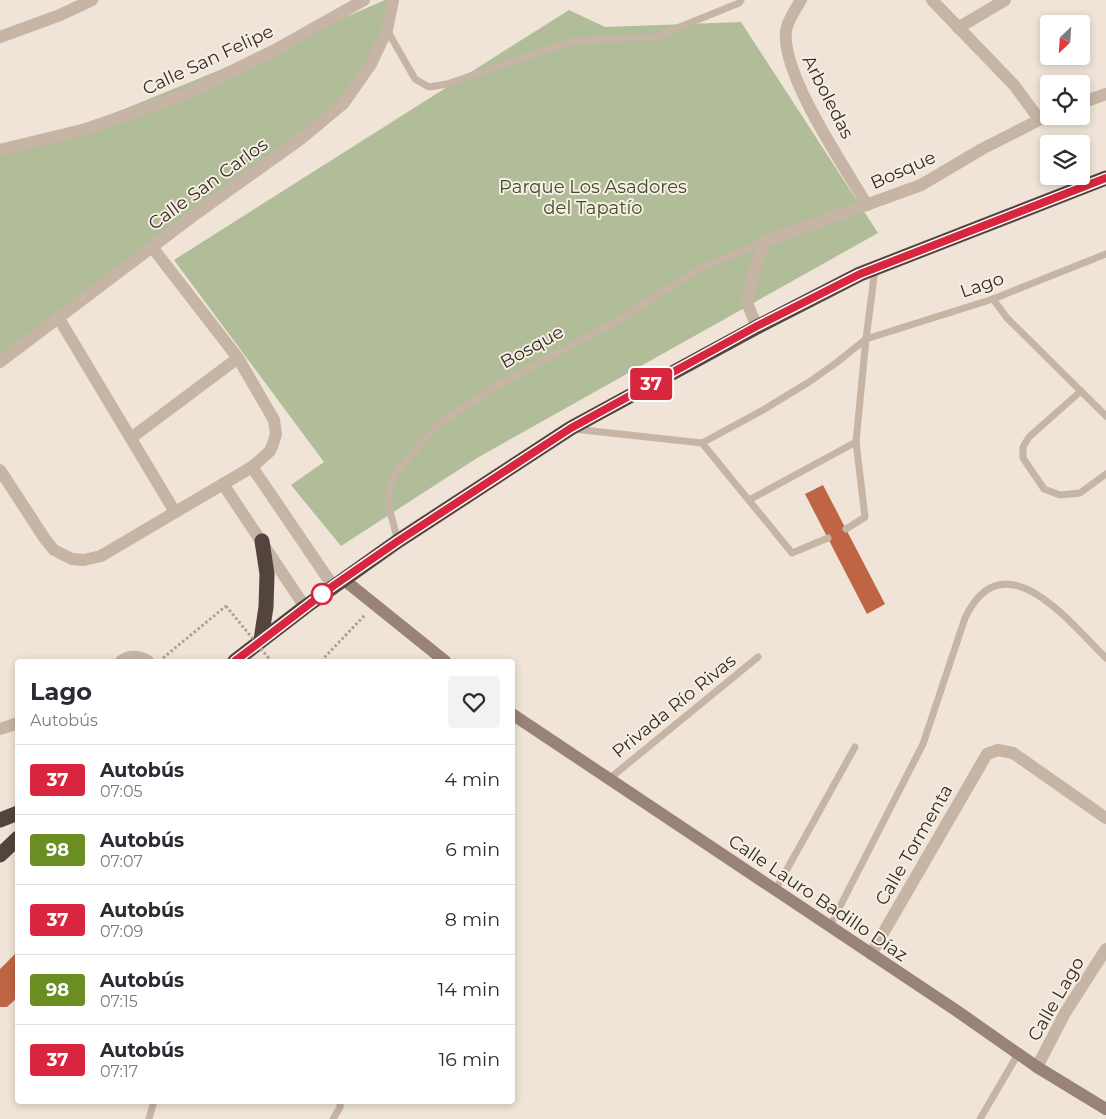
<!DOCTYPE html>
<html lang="es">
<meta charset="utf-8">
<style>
:root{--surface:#fff;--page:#f2f2f3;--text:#2b2b33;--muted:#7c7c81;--line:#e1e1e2}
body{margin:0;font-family:Montserrat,sans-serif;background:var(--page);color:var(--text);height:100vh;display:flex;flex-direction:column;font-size:19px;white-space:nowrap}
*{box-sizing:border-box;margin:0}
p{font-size:16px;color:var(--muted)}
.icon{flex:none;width:28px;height:28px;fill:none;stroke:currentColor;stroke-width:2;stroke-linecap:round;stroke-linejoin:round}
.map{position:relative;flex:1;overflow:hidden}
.details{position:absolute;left:15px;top:659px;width:500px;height:445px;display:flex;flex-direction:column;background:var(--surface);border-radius:5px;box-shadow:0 2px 8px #0003}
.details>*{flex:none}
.badge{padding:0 10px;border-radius:4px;font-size:18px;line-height:32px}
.needle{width:32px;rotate:205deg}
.controls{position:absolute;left:1040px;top:15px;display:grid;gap:10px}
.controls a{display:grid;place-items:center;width:50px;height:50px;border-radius:5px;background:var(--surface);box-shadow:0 2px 8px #0003;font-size:25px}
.map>.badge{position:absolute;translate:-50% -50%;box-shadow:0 0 0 2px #fff}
.round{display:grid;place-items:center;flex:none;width:52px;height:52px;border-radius:5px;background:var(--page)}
.overview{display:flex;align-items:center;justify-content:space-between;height:85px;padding:0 15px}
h1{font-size:24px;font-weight:700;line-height:38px}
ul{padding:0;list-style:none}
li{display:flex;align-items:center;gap:15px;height:70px;padding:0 15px;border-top:1px solid var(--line)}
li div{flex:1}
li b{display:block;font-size:19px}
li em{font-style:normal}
li .badge{min-width:55px;font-weight:700;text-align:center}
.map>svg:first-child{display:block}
.green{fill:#b0bd98}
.building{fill:#c06544}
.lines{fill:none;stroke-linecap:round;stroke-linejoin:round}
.path{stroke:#b29e8f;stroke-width:3;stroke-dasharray:2.5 2.5;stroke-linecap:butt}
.lane{stroke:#c6b4a4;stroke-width:7}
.street{stroke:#c6b4a4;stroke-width:12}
.secondary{stroke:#998376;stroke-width:12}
.highway{stroke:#53443d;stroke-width:15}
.path-bridge{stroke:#b29e8f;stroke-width:3;stroke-dasharray:2.5 2.5;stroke-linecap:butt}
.line-casing{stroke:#fff;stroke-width:11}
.line{stroke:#d7263d;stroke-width:8}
.stop-dot{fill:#fff;stroke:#d7263d;stroke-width:2.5}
.labels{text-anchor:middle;stroke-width:4;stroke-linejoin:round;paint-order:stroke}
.street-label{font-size:18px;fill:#322a25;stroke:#f7eee3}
.park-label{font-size:18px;fill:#414f2a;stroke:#f7eee3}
</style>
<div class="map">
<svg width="1106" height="1119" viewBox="0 0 1106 1119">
<rect width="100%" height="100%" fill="#efe4d7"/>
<g class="green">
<polygon points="385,0 393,0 377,50 343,104 0,361 0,146 63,134 286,43"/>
<polygon points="569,10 605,27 741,22 878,233 477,458 341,546 291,485 324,462 174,260"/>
</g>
<g class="building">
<polygon points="823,485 885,604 867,614 805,494"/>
<polygon points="18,951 18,997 7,1007 0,1007 0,969"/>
</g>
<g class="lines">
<g class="path">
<polyline points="163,658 226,606"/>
<polyline points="321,661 365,615"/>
</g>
<g class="lane">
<polyline points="387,30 415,79 429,87 447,84 573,41 655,37 739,3 741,0"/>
<polyline points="993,299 1007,318 1106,416"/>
<polyline points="1081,391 1029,437 1023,447 1023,458 1044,489 1060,495 1080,493 1106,474"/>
<polyline points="574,429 702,443 763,410 809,382 836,363 866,339 875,269"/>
<polyline points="702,443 792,553 828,538"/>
<polyline points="749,500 856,442"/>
<polyline points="846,529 865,517 856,442 866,339 993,299 1106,254"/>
<polyline points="398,541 388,504 389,491 395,473 440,423 495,387 617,321 701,268 764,242"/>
<polyline points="609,779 758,657"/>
<polyline points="776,889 855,747"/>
<path d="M 830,926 L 923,744 L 965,618 C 1004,537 1069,622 1106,658"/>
<polyline points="149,1119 154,1101"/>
<polyline points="333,1119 340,1107 340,1101"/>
<polyline points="980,1119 1018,1054"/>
</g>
<g class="street">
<path d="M 801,0 C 796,8 787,22 786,31 C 781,74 844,166 867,205"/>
<polyline points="932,0 1014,85 1039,119"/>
<polyline points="958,28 1005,0"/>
<polyline points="0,37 60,15 92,0"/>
<polyline points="1081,103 1106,94"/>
<polyline points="0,150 86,129 181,96 275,50 364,0"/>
<polyline points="58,317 175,512"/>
<polyline points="757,327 747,303 752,277 764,242 921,185 982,149 1049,115"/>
<polyline points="0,362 197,213 302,138 343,104 371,64 387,30 393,0"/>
<polyline points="131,438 238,358"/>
<polyline points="252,467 333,586"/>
<polyline points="0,470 45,539 54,550 72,559 84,560 101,556 189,504 252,467 270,451 274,441 276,434 274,420 238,358 152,247"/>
<polyline points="223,484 305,607"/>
<path d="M 121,661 C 130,655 139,656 148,661"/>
<polyline points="0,729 18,723"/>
<polyline points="871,954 987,754 998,750 1013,753 1106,818"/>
<polyline points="1037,1067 1065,1013 1106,949"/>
</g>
<g class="secondary">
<polyline points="343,579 445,661"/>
<polyline points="512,714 957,1011 1037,1067 1106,1109"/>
</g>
<g class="highway">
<polyline points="261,640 266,607 267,574 262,541"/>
<polyline points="235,661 305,607 398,541 571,428 757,327 860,274 1106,178"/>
<polyline points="0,820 18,813"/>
<polyline points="0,855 18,838"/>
</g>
<polyline class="path-bridge" points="226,606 271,661"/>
</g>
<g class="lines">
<g class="line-casing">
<polyline id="line" points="235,661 333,586 398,541 571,428 757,326 860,274 1106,178"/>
</g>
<use href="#line" class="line"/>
</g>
<circle class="stop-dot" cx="322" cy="594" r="10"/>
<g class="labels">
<g class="street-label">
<text transform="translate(208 60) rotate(-25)" y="6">Calle San Felipe</text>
<text transform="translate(828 97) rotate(63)" y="6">Arboledas</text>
<text transform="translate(903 170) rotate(-24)" y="6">Bosque</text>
<text transform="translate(208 184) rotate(-36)" y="6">Calle San Carlos</text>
<text transform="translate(982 285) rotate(-19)" y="6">Lago</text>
<text transform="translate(532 347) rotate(-29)" y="6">Bosque</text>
<text transform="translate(674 706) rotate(-39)" y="6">Privada Río Rivas</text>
<text transform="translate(914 845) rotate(-60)" y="6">Calle Tormenta</text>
<text transform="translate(818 898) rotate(34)" y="6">Calle Lauro Badillo Díaz</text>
<text transform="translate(1056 999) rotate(-60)" y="6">Calle Lago</text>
</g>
<g class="park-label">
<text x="593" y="193">Parque Los Asadores<tspan x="593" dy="21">del Tapatío</tspan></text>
</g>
</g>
</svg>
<div class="controls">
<a><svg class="needle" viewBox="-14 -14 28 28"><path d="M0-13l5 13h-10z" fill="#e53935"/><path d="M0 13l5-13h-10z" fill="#7c7c81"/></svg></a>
<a><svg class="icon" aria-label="locate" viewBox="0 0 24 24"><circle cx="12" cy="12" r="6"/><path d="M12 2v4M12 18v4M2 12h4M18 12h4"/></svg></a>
<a><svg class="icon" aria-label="layers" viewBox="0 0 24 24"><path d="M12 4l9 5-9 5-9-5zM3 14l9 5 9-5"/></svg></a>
</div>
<b class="badge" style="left:651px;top:384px;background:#d7263d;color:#fff">37</b>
<section class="details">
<div class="overview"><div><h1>Lago</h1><p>Autobús</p></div><a class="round"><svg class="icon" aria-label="heart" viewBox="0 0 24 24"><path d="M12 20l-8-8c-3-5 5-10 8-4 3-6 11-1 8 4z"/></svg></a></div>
<ul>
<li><span class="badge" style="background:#d7263d;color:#fff">37</span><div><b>Autobús</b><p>07:05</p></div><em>4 min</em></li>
<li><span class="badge" style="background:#6b8e23;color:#fff">98</span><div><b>Autobús</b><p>07:07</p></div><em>6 min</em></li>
<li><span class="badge" style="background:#d7263d;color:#fff">37</span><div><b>Autobús</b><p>07:09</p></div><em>8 min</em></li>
<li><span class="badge" style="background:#6b8e23;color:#fff">98</span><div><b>Autobús</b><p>07:15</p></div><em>14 min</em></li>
<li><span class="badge" style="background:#d7263d;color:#fff">37</span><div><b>Autobús</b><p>07:17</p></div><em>16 min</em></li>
</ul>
</section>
</div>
